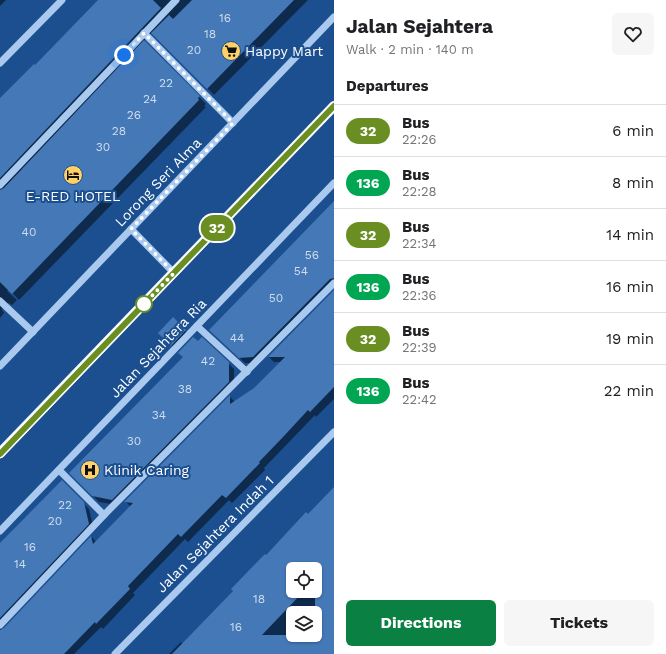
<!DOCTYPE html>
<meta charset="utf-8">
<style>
:root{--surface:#fff;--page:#f6f6f6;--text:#202124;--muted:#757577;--line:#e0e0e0;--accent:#0b8043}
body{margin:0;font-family:"Work Sans",sans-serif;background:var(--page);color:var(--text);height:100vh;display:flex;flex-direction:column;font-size:15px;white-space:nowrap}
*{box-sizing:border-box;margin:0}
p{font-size:13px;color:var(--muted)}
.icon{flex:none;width:22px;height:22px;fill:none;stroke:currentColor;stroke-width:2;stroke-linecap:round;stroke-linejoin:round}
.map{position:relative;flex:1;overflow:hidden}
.details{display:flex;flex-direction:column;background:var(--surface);width:332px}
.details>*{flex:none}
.badge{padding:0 8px;border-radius:13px;font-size:14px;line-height:26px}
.buttons{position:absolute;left:286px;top:562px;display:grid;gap:8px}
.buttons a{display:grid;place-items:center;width:36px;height:36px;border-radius:6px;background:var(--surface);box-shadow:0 1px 3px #0004;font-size:20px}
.you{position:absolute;width:20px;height:20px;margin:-10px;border:3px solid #fff;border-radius:50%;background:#1a73e8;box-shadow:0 0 0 6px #1a73e833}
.map>.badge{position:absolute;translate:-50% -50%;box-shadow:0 0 0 2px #fff}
h2{padding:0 12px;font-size:15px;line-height:36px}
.round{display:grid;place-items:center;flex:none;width:42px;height:42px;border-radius:6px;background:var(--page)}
.overview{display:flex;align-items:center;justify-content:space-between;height:68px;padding:0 12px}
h1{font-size:19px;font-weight:700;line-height:30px}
.action{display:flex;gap:8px;margin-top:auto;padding:8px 12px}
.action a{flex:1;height:46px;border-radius:6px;background:var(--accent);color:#fff;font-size:16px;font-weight:700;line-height:46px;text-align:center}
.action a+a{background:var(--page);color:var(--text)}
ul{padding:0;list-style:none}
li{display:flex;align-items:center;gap:12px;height:52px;padding:0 12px;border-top:1px solid var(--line)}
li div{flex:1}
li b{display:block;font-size:15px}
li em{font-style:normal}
li .badge{min-width:44px;font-weight:700;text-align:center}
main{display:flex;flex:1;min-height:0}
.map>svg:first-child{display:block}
.shadow{fill:#0007;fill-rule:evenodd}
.building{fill:#4478b7;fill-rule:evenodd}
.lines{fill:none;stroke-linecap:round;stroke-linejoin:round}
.minor{stroke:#a9c9ee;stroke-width:7}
.major{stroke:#f0f6ff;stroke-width:10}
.line-casing{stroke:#fff;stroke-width:9}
.line{stroke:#6b8e23;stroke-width:6}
.walk{stroke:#fff;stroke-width:4;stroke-dasharray:0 7.2}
.stop-dot{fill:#fff;stroke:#6b8e23;stroke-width:2}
.labels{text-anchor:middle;stroke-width:4;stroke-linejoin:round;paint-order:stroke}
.number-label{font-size:12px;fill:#d0dded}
.poi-label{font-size:14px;fill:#fff;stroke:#1b4f8f;text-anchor:start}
.street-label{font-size:14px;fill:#fff;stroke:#1b4f8f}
</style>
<main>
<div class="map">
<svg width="334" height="654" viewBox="0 0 334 654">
<rect width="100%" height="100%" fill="#1b4f8f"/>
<g class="shadow">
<polygon points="0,0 6,0 0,6"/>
<polygon points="99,0 308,0 214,95 152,32 144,41 206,104 204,106 206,107 19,300 9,289 7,291 17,300 12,305 9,303 4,304 2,310 4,313 0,318 0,100 35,66"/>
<polygon points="334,203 334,287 259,363 245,363 216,336"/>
<polygon points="334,292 334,399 316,417 315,415 264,468 265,470 232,503 229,500 188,542 185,539 133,593 135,595 103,629 101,627 74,654 0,654 0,545 62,482 89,509 94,530 2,627 1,630 4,629 92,537 96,542 131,507 126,502 230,397 235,402 235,409 281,362 274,362 269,357"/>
<polygon points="173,318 188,333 174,348 159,333"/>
<polygon points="228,363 234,369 234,387 118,505 99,502 71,473"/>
<path d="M 334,488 L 334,654 L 169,654 L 181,642 L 183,645 L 234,591 L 249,572 L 306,514 L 308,516 ZM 293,569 L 315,569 L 315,591 L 293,591 ZM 293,613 L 315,613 L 315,635 L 293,635 Z"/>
</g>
<g class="building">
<polygon points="98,0 153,0 161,8 0,178 0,98 34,64 35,65"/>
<polygon points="192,0 294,0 207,89 151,33 169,15 173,19"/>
<polygon points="144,40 200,96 198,98 199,100 12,294 0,282 0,190 4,188"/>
<polygon points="334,201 334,278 330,279 253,357 239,358 209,330"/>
<polygon points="334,290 334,387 310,412 308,410 284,436 259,462 260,463 226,498 222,495 181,537 178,534 128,586 130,589 96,624 95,622 64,654 0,654 0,630 4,628 91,536 93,544 133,503 124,502 230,395 230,404 254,388 285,357 268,357"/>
<polygon points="173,317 186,330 171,346 158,333"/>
<polygon points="193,337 198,341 202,337 229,362 229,382 112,500 92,496 69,473 183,357 178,353"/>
<polygon points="62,480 84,502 89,524 0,618 0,543"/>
<path d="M 334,487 L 334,654 L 172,654 L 233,591 L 231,589 L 259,560 L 265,554 L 266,555 L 306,512 L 308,514 ZM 293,569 L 315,569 L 315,635 L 262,635 L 304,591 L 293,591 Z"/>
</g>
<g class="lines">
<g class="minor">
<polyline points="144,33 233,123"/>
<polyline points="0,63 62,0"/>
<polyline points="0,185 176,0"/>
<polyline points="131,229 174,273"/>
<polyline points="0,301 33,332"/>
<polyline points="197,326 247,372"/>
<polyline points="0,366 334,17"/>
<polyline points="59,470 104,515"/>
<polyline points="0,531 334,183"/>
<polyline points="0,625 104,515 334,283"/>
<polyline points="115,654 334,432"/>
</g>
<polyline class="major" points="0,453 334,106"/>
</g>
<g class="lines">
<g class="line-casing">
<polyline id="line" points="0,454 334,106"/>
</g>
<use href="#line" class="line"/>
<polyline class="walk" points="124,55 144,33 233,123 131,229 174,273 142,306 144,304"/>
</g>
<defs>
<g id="supermarket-disc" transform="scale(1)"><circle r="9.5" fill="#ffd166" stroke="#1b4f8f"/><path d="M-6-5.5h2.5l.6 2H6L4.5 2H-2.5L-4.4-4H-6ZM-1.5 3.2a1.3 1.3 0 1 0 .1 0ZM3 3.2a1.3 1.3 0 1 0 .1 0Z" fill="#111"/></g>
<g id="hotel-disc" transform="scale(1)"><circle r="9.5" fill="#ffd166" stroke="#1b4f8f"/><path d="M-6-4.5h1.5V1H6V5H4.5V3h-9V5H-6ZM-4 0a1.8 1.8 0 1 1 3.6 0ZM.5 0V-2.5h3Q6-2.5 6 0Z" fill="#111"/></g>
<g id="hospital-disc" transform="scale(1)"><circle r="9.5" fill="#ffd166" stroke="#1b4f8f"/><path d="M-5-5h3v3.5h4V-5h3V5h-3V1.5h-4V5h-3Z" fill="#111"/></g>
</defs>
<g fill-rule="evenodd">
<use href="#supermarket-disc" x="231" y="51"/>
<use href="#hotel-disc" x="73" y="175"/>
<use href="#hospital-disc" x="90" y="470"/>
</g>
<circle class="stop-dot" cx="144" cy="304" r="8"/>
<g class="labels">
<g class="number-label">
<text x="225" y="22">16</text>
<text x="210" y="38">18</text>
<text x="194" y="54">20</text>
<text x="166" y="87">22</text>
<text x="150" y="103">24</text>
<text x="134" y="119">26</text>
<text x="119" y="135">28</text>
<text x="103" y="151">30</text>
<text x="29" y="236">40</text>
<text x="312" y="259">56</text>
<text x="301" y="275">54</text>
<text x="276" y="302">50</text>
<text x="237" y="342">44</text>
<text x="208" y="365">42</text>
<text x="185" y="393">38</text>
<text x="159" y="419">34</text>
<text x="134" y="445">30</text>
<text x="65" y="509">22</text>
<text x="55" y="525">20</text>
<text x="30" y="551">16</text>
<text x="20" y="568">14</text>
<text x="259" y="603">18</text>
<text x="236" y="631">16</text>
</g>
<g class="poi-label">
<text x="245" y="56">Happy Mart</text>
<text x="73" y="201" text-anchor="middle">E-RED HOTEL</text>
<text x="104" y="475">Klinik Caring</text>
</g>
<g class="street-label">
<text transform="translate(158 182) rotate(-46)" y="5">Lorong Seri Alma</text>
<text transform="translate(158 348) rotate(-46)" y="5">Jalan Sejahtera Ria</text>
<text transform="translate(215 534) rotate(-45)" y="5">Jalan Sejahtera Indah 1</text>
</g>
</g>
</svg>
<div class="buttons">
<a><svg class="icon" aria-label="locate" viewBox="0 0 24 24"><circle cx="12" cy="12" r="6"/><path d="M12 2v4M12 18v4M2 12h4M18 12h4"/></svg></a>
<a><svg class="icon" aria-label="layers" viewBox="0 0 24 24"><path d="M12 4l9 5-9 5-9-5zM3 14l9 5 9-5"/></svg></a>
</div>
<div class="you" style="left:124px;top:55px"></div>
<b class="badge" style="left:217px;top:228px;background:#6b8e23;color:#fff">32</b>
</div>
<section class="details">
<div class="overview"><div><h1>Jalan Sejahtera</h1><p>Walk · 2 min · 140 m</p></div><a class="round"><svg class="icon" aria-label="heart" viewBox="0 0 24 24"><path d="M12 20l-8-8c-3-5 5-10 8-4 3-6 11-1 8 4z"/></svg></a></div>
<h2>Departures</h2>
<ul>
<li><span class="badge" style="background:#6b8e23;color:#fff">32</span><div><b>Bus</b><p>22:26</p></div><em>6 min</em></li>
<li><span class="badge" style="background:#00a651;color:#fff">136</span><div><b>Bus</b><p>22:28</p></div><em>8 min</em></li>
<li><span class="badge" style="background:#6b8e23;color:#fff">32</span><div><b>Bus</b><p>22:34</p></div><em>14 min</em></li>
<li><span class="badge" style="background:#00a651;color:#fff">136</span><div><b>Bus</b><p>22:36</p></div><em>16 min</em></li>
<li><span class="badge" style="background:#6b8e23;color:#fff">32</span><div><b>Bus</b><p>22:39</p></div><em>19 min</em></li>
<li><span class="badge" style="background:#00a651;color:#fff">136</span><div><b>Bus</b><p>22:42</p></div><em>22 min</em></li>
</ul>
<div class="action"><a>Directions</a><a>Tickets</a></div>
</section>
</main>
